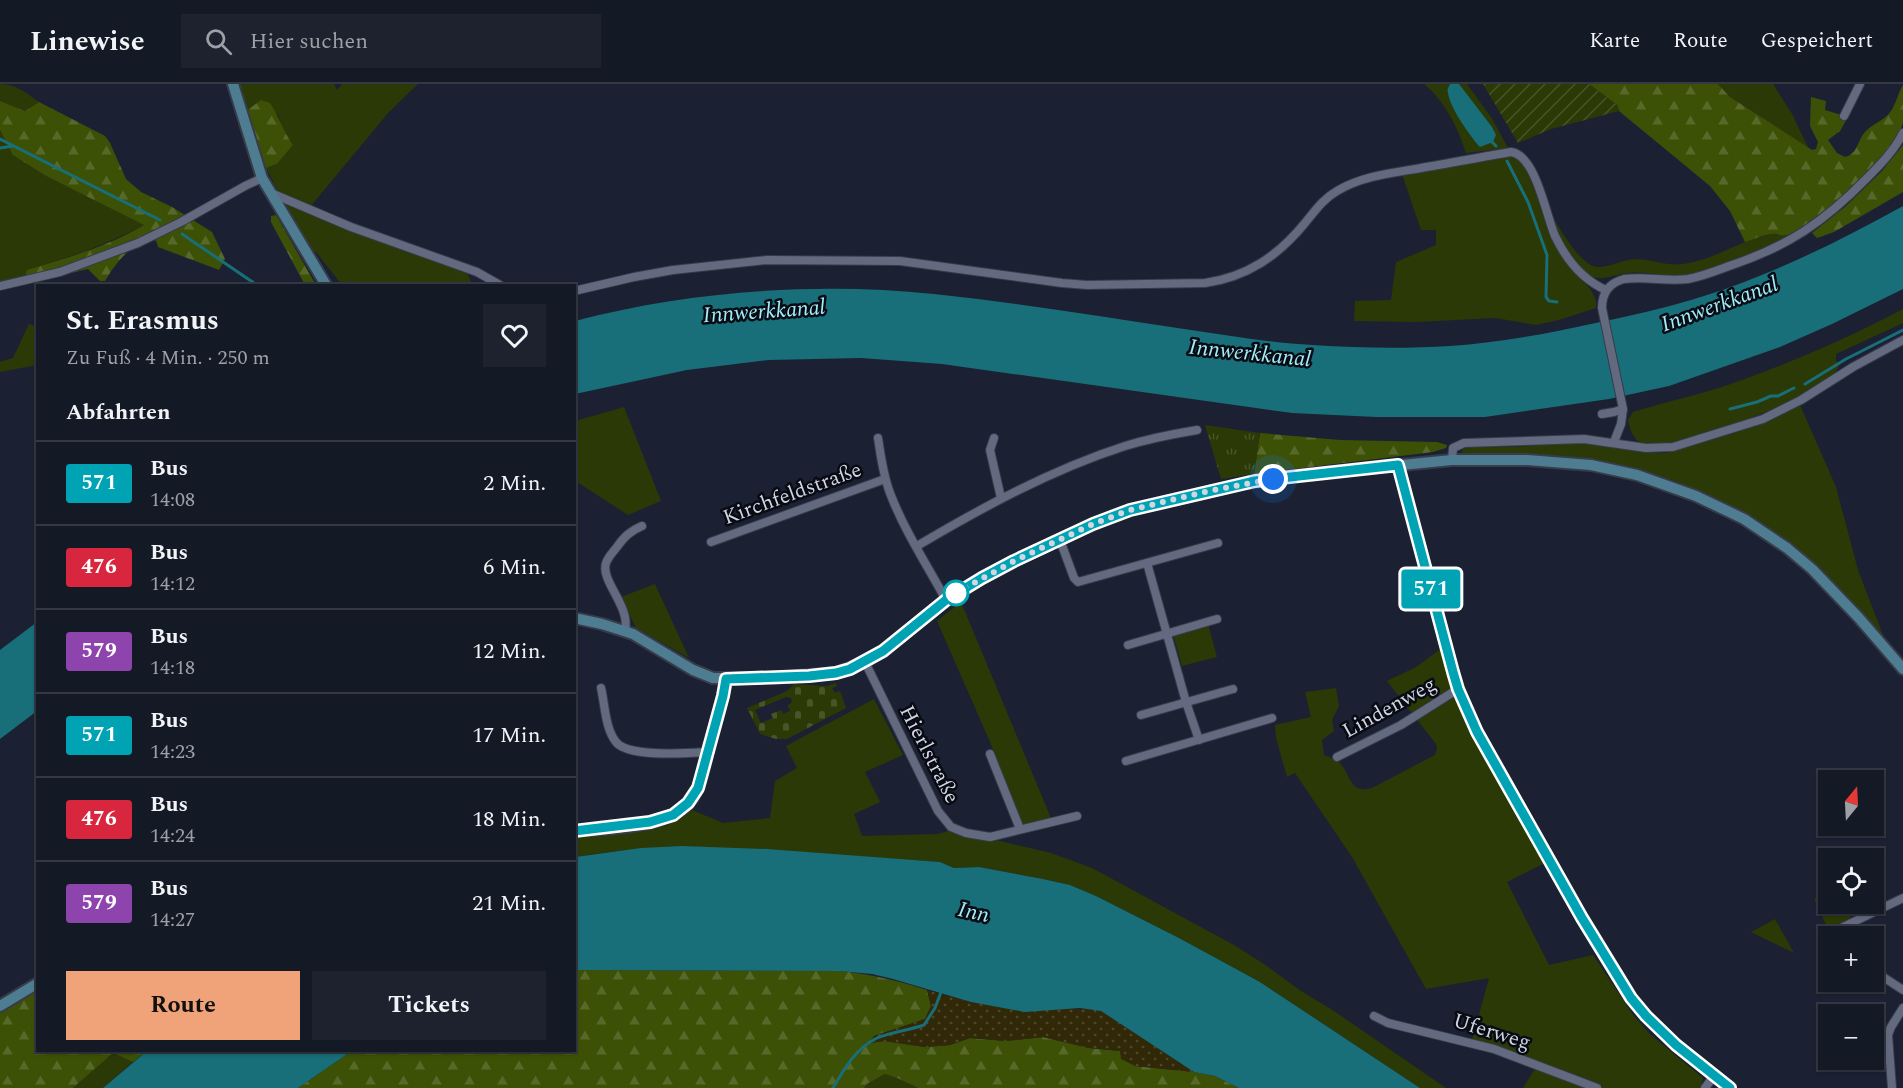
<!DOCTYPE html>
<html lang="de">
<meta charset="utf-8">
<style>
:root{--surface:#141926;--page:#1d222e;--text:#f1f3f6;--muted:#9da0a7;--line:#333843;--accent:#f0a378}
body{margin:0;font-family:Spectral,serif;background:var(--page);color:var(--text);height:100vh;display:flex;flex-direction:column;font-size:22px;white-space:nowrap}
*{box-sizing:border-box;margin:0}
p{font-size:20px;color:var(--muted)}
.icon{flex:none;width:33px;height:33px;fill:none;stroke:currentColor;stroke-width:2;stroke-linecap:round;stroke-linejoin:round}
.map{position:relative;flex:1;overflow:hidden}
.sheet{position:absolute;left:36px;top:200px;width:540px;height:768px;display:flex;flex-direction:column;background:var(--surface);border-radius:0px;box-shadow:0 2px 4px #0004,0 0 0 2px var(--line)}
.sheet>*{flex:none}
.badge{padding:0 12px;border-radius:4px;font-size:21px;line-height:39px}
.needle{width:39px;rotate:18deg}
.tools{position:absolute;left:1818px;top:686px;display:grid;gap:12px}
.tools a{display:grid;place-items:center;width:66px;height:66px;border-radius:0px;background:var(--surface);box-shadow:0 2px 4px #0004,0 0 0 2px var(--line);font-size:30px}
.you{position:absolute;width:30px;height:30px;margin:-15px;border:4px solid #fff;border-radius:50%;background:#1a73e8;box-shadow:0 0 0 9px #1a73e833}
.map>.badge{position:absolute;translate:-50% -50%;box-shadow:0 0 0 3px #fff}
h2{padding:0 30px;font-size:22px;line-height:54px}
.round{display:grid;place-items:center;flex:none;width:63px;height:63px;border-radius:0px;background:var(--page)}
.head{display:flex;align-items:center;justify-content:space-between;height:102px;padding:0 30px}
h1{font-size:28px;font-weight:700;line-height:45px}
.action{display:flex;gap:12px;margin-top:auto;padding:12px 30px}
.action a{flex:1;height:69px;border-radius:0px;background:var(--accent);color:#111;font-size:24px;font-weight:700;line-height:69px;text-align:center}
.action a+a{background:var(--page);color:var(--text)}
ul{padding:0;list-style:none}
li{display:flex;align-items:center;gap:18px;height:84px;padding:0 30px;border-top:2px solid var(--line)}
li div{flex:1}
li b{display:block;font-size:22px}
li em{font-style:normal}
li .badge{min-width:66px;font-weight:700;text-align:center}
header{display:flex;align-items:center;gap:36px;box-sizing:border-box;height:84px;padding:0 30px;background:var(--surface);border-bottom:2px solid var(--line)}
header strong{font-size:28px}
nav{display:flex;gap:33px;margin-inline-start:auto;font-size:21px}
.search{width:420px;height:54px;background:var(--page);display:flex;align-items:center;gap:15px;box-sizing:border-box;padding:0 21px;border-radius:0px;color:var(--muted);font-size:22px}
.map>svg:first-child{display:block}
.grass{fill:#2a3905}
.forest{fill:url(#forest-firs)}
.sand{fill:url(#sand-dots)}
.cemetery{fill:url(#cemetery-stones);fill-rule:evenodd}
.park{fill:url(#park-tufts)}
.garden{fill:url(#garden-furrows)}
.water{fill:#186e79}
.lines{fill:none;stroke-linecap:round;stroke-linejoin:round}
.stream{stroke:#186e79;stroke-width:3}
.street-casing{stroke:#373b4a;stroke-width:10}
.secondary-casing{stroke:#373b4a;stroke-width:14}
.street{stroke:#636a7f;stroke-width:8}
.secondary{stroke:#4e7d92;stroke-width:10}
.line-casing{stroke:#fff;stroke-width:14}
.line{stroke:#00a3b4;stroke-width:9}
.walk{stroke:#d2d6e2;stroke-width:6;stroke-dasharray:0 10.8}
.stop-dot{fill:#fff;stroke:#00a3b4;stroke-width:3}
.labels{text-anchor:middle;stroke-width:5;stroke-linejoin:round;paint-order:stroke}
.street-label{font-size:21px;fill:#d2d6e2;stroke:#080b13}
.water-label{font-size:22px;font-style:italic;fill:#a1edf8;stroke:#080b13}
</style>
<header>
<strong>Linewise</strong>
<div class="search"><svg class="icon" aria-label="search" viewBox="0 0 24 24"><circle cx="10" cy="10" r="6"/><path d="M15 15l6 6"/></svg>Hier suchen</div>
<nav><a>Karte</a><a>Route</a><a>Gespeichert</a></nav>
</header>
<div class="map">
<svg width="1903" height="1004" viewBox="0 0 1903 1004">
<defs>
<pattern id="forest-firs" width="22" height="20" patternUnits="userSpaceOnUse" patternTransform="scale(1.5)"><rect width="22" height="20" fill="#3c5106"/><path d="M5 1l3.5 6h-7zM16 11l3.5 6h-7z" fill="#57692a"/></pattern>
<pattern id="sand-dots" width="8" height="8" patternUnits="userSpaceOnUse" patternTransform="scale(1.5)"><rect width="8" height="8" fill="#312807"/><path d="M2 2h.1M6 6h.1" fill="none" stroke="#4e462b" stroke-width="1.8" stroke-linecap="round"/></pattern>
<pattern id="cemetery-stones" width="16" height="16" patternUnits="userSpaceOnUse" patternTransform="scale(1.5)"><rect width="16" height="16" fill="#2a3905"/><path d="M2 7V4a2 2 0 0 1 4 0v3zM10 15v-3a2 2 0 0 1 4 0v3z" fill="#485529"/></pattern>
<pattern id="park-tufts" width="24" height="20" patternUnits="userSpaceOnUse" patternTransform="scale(1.5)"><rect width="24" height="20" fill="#2a3905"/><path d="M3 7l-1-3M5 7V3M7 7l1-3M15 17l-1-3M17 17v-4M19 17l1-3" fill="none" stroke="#485529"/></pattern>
<pattern id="garden-furrows" width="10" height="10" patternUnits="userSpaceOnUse" patternTransform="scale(1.5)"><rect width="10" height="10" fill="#2a3905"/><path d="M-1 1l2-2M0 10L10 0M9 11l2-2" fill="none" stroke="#485529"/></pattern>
</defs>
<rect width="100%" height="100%" fill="#1b2132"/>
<g class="grass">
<path d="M 0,0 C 15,0 27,9 39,18 L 25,27 L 0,17 Z"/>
<polygon points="238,0 334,0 337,6 342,0 418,0 389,28 310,123 278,107 266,84 277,80 293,61 283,48 278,31 246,27"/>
<path d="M 1424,0 L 1450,0 L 1448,3 L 1472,54 L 1493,58 L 1496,51 L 1458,0 L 1467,0 L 1493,36 L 1508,64 L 1466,69 C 1458,44 1445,17 1424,0 Z"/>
<polygon points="1718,0 1773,0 1792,30 1809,65 1730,13"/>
<path d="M 0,46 L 14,71 L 46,92 L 145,141 C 107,160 68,174 28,186 L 25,193 L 0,198 Z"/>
<polygon points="1509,72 1517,74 1523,79 1532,93 1566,178 1591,206 1596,216 1596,224 1559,236 1536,241 1495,234 1417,238 1354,237 1355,217 1391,216 1396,178 1436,161 1436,146 1421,146 1402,90"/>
<polygon points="280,115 466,186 471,198 476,201 342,201 316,168 312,168"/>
<path d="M 1545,117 C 1552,132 1579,183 1598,183 C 1611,183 1624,175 1638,175 C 1654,176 1667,182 1683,180 C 1714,176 1739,157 1770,150 C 1776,149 1781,152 1787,152 C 1754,169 1717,189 1679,192 C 1663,193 1646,187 1629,189 C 1613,190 1600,200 1585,189 C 1563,173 1554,141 1545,117 Z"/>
<path d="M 1903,225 L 1903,239 L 1836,270 L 1836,276 L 1839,282 L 1835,289 C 1820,299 1804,310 1788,318 C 1762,331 1668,369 1642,359 C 1633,356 1630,345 1628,336 L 1633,328 C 1662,319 1693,312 1722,303 C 1781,283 1849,254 1903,225 Z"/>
<polygon points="29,240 37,243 37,281 0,288 0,278 13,274"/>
<path d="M 1800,321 L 1836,403 L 1858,486 L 1886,559 C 1857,524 1827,489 1791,461 C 1751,430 1698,402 1649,389 C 1630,384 1610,382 1590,379 C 1548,373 1506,370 1463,371 L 1461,370 L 1463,365 L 1469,363 L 1513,363 L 1571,359 L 1601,361 L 1646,369 L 1666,369 L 1732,350 Z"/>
<polygon points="624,323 661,417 628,431 574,396 575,337"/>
<polygon points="655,500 689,574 636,544 621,513"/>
<polygon points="961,518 1051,734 1021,743 990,658 937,537"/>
<polygon points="1208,540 1217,573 1182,582 1173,550"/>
<path d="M 1442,564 C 1446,577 1449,591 1454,604 C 1476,665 1514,721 1547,778 L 1507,798 L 1549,881 L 1593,871 L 1634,932 L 1650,950 L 1703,994 L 1701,1004 L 1603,1004 L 1538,978 L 1472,956 L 1489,894 L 1426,905 L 1352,773 L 1295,689 L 1287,693 L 1276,654 L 1275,641 L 1311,633 L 1305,608 L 1336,604 L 1339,622 L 1332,636 L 1334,647 L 1322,656 L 1324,671 C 1328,673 1334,674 1338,677 C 1351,688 1348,711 1372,704 L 1435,671 L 1437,665 L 1436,660 L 1387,597 L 1416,583 Z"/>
<path d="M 874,615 L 903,671 L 865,688 L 880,718 L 854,730 L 862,752 L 937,750 L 948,747 L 967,753 L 991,757 L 996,756 L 1051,769 L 1092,784 L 1234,861 L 1264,880 L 1301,907 L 1334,927 L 1446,1004 L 1420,1004 L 1260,898 L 1179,854 L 1096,812 L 1070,801 L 1043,795 L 979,783 L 954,784 L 940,778 C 896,775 851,772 807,769 C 729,763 652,760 575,773 L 575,750 L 665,742 L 676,737 L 692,726 L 723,739 L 770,734 L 775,697 L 797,684 L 786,662 Z"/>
<polygon points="1828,808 1828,819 1844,819 1851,834 1828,845 1814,815"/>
<polygon points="1775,835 1794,869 1751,848"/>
<polygon points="113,969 133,978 103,1004 73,1004"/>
<polygon points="1536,983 1591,1004 1523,1004"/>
<polygon points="885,990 897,994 918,1004 864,1004 867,1000"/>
</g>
<g class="forest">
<path d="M 1589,0 L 1718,0 L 1730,13 L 1812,66 L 1816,65 L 1818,58 L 1810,42 L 1811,13 L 1826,17 L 1825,26 L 1848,33 L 1840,47 L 1828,56 L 1837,69 L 1845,73 C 1858,70 1857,57 1865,48 C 1872,40 1884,37 1891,27 C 1896,20 1898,9 1903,1 C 1903,13 1903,27 1903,38 C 1897,70 1819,138 1790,150 C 1782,154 1779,149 1772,150 C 1764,150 1753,156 1745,158 L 1730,127 L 1710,102 L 1619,27 L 1617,21 Z"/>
<path d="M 261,16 L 270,19 C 279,33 283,47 293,61 L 277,80 L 266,84 L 246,27 Z"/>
<path d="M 0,17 L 25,27 L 39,18 L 105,52 L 110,59 L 126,95 L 141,108 L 172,123 L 212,148 L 225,175 L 219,186 L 158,163 L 157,159 L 151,150 C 128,167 120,172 105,197 L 100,197 L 88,185 L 53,193 L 25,193 L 27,186 C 67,174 109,162 144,141 L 46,92 L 13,71 L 0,46 Z"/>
<polygon points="1903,61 1903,108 1834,148 1817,154 1812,149 1846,122 1882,87"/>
<polygon points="276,131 316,201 305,201 271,138 271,132"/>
<polygon points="1260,349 1340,356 1437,358 1447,361 1446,364 1433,368 1254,390"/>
<path d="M 575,886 L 839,887 C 869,890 897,896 927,906 L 931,922 L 925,935 L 874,952 L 870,959 L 884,957 L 925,963 L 950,961 L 970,954 L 1006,957 L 1043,953 L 1089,964 L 1120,967 L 1135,982 L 1194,988 L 1215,992 L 1239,1004 L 918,1004 L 897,994 L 885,990 L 867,1000 L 864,1004 L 298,1004 L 353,966 L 574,966 Z"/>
<polygon points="37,905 38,966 148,966 133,978 113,969 73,1004 0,1004 0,928"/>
</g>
<polygon class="sand" points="927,906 971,918 1054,925 1089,925 1101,927 1194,988 1135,982 1121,975 1120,967 1089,964 1043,953 1006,957 970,954 950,961 925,963 884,957 870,959 874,952 925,935 931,922"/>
<path class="cemetery" d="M 836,599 L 837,602 L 832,604 L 835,609 L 840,607 L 846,624 L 787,655 L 776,655 L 760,650 L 747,624 L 787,607 L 794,600 L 826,602 ZM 786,613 L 791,614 L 792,618 L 788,622 L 790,627 L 783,630 L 781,626 L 771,630 L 773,634 L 761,639 L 755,626 Z"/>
<polygon class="park" points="1205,341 1260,349 1254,390 1221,395"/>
<polygon class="garden" points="1483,0 1589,0 1617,21 1619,27 1551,45 1518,59"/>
<g class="water">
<path d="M 1450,0 L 1459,0 L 1492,43 L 1496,51 L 1493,58 L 1480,63 C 1470,52 1450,24 1448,9 C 1447,5 1448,4 1450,0 Z"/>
<path d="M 1903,122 L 1903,205 L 1832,240 L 1780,263 L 1669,302 L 1609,315 L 1485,333 L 1376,333 L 1292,329 L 942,280 L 861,274 L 769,276 L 687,286 L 575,310 L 575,237 C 689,207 816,198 934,210 C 1020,219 1106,233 1191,246 C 1231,252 1272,259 1313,261 C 1359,264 1404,265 1450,262 C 1497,259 1545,250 1591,240 C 1629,232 1667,224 1704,212 C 1773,190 1840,157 1903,122 Z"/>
<polygon points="37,538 37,627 0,655 0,566"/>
<polygon points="682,762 767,765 940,778 954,784 979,783 1043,795 1070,801 1096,812 1179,854 1260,898 1420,1004 1239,1004 1215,992 1194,988 1101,927 1080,924 1025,928 971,918 893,895 872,890 839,887 575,886 575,773 641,764"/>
<polygon points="148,966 353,966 298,1004 103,1004"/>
</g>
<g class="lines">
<g class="stream">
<polyline points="0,55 160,136"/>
<polyline points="1490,56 1496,62"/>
<polyline points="0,64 13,62"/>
<polyline points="1507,77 1528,118 1547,171 1546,213 1549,217 1557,218"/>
<polyline points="182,150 257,201"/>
<polyline points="1805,300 1846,275 1903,246"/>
<polyline points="1730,325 1757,318 1771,312 1778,312 1794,304"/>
<path d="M 833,1004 C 844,985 856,964 877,954 C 888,949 910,946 924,941 L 935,924 L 941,908"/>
</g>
<g class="street-casing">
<g id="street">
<polyline points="1844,32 1860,0"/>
<polyline points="271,109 351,143 477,188 500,201"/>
<polyline points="0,202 60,188 138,159 181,138 245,102 262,94"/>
<path d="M 574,207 L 634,193 L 673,186 L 767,176 L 900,177 L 1062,199 L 1087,201 L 1205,199 C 1247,193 1278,172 1305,139 C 1315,127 1323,115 1337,107 C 1362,92 1392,89 1421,84 C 1451,79 1481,73 1511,68 C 1536,71 1546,132 1555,152 C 1566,175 1583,196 1606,206"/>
<polyline points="1602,330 1614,328 1623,325"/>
<path d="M 878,354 C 881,373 883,391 890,409 C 904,446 927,481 946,516"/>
<polyline points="994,354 990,366 1001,414"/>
<path d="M 1614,358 L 1621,340 L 1623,325 L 1602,224 C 1602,209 1609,199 1624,195 C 1646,192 1667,198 1688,195 C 1704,192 1718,186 1732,181 C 1788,162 1824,138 1866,95 C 1880,81 1894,67 1903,49"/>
<polyline points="1452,376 1453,364 1464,359 1584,355 1646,364 1673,363 1763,335 1801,316 1853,283 1903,256"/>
<polyline points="1398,381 1453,588 1458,605 1477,648 1582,834 1631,914 1646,932 1676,961 1730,1004"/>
<polyline points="1060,456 1074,494 1078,498 1218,459"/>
<polyline points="711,458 885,395"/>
<path d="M 917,462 C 983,423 1051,386 1125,362 C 1148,355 1173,350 1197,346"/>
<polyline points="1147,479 1186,618 1199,656"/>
<path d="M 625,547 C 631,522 600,497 606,479 C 608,473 613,468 617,463 C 624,453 630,447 642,442"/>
<polyline points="1128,561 1217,535"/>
<polyline points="865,578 938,727 951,743 966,749 990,753 1077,732"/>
<path d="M 601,604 C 605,621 605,644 616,658 C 628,674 689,669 708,668"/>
<polyline points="1141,631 1233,605"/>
<polyline points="990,670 1020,745"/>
<polyline points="1337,673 1401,641 1458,605"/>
<polyline points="1126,677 1272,634"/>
<polyline points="1834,852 1843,843 1903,814"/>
<polyline points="1874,887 1903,906"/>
<polyline points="1374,932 1388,939 1494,965 1597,1004"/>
<polyline points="1705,1004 1714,992"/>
<polyline points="1892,1004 1888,951 1891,943 1903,924"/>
</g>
</g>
<g class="secondary-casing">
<g id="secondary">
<polyline points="233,0 262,94 326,201"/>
<polyline points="574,534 602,540 633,550 693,586 713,594 772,594 836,589 865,578 883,567 946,516 982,494 1014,477 1093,440 1130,426 1246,399 1290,392 1452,376 1527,376 1591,381 1637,391 1696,412 1744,435 1787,464 1812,485 1859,534 1903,585"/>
<path d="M 574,747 C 608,744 671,745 692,715 C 702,700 705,679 709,662 C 715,640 723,618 726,595"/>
<polyline points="0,922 38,899"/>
</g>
</g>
<use href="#street" class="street"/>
<use href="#secondary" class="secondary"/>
</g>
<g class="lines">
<g class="line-casing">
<polyline id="line" points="574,747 650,738 673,731 688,719 698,704 723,612 726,595 809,592 836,589 850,585 883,567 946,516 982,494 1014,477 1093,440 1130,426 1255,397 1398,381 1453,588 1458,605 1477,648 1582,834 1631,914 1646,932 1676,961 1730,1004"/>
</g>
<use href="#line" class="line"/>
<polyline class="walk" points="956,509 1014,477 1093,440 1130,426 1209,407 1273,395"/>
</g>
<circle class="stop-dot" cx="956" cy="509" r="12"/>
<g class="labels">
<g class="street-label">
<text transform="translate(792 409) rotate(-20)" y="7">Kirchfeldstraße</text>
<text transform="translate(1389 623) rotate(-29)" y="7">Lindenweg</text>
<text transform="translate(930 670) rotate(63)" y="7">Hierlstraße</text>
<text transform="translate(1492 947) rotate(17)" y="7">Uferweg</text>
</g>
<g class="water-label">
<text transform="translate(1719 219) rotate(-20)" y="8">Innwerkkanal</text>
<text transform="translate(764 226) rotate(-4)" y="8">Innwerkkanal</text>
<text transform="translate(1250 268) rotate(6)" y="8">Innwerkkanal</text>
<text transform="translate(974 827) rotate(12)" y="8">Inn</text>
</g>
</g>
</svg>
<div class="tools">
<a><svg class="needle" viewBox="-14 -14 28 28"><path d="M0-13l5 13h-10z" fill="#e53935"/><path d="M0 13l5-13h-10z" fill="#9da0a7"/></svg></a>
<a><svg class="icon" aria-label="locate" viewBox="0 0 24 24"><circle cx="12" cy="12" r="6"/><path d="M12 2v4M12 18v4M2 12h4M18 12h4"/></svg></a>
<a>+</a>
<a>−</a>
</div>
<div class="you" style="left:1273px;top:395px"></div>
<b class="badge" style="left:1431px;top:505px;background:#00a3b4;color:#fff">571</b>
<section class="sheet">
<div class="head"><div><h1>St. Erasmus</h1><p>Zu Fuß · 4 Min. · 250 m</p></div><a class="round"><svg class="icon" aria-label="heart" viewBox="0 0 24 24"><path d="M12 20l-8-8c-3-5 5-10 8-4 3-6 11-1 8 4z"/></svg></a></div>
<h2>Abfahrten</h2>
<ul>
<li><span class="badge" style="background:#00a3b4;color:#fff">571</span><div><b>Bus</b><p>14:08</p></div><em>2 Min.</em></li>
<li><span class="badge" style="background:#d7263d;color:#fff">476</span><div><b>Bus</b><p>14:12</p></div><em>6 Min.</em></li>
<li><span class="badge" style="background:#8e44ad;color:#fff">579</span><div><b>Bus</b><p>14:18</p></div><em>12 Min.</em></li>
<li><span class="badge" style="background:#00a3b4;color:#fff">571</span><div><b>Bus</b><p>14:23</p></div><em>17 Min.</em></li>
<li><span class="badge" style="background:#d7263d;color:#fff">476</span><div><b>Bus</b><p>14:24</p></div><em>18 Min.</em></li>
<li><span class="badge" style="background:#8e44ad;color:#fff">579</span><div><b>Bus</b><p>14:27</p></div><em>21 Min.</em></li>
</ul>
<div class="action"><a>Route</a><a>Tickets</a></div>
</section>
</div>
